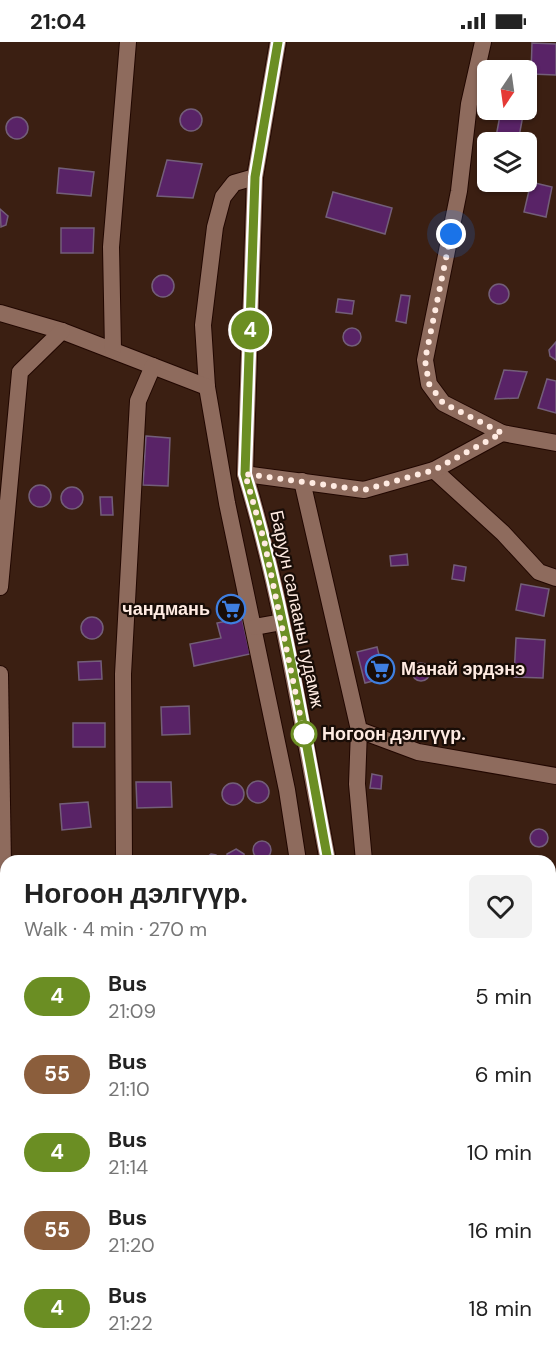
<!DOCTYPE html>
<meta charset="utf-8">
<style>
:root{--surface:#fff;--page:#f2f2f2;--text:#222;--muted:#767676}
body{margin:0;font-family:"DM Sans",sans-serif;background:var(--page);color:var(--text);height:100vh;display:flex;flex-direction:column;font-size:22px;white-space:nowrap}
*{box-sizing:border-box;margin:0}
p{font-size:20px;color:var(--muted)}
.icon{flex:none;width:33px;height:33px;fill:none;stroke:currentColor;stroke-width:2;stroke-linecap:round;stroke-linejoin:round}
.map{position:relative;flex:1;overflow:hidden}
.details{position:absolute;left:0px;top:813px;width:556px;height:506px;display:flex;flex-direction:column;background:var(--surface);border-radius:18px 18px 0 0;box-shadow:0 2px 4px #0004}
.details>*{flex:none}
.badge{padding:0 12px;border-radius:20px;font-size:21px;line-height:39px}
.needle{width:39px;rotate:193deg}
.fabs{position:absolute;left:477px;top:18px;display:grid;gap:12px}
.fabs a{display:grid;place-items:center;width:60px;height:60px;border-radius:9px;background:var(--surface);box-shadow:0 2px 4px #0004;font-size:30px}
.you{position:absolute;width:30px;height:30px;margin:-15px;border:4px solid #fff;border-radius:50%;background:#1a73e8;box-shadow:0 0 0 9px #1a73e833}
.map>.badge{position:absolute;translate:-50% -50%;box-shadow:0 0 0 3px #fff}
.round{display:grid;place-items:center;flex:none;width:63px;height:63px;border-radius:9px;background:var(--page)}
.overview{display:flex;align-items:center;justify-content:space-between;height:102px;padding:0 24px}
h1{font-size:28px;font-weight:800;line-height:45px}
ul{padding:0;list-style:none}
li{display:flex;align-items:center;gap:18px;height:78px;padding:0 24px}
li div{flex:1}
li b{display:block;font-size:22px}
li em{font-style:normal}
li .badge{min-width:66px;font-weight:700;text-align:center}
.status{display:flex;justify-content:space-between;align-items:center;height:42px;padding:0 30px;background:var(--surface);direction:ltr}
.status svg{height:16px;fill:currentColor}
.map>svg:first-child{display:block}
.building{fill:#592367;stroke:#735e79;stroke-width:1.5}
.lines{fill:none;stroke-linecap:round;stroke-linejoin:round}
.minor-casing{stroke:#210700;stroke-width:18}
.secondary-casing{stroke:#210700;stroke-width:18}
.minor{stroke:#8e6b5d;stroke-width:16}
.secondary{stroke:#8e6b5d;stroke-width:16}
.line-casing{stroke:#fff;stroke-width:14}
.line{stroke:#6b8e23;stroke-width:9}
.walk{stroke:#ffebe2;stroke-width:6;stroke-dasharray:0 10.8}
.stop-dot{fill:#fff;stroke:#6b8e23;stroke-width:3}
.labels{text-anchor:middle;stroke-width:4.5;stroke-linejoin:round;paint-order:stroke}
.poi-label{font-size:18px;font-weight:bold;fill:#ffebe2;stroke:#190d07;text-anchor:end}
.street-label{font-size:18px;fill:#ffebe2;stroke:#190d07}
.stop-label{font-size:18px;font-weight:bold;fill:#ffebe2;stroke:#190d07;text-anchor:start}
</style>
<div class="status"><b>21:04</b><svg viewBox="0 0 49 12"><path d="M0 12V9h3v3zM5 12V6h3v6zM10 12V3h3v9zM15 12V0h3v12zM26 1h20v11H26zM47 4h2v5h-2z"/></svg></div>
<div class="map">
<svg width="556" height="1318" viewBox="0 0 556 1318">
<rect width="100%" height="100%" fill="#3b1f12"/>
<g class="building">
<polygon points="532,1 556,2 556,33 531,32"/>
<circle cx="191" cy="78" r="11"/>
<polygon points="501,68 524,68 518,100 495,100"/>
<circle cx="17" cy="86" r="11"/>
<polygon points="167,118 202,122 193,156 157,154"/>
<polygon points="59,126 94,130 91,154 57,151"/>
<polygon points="531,140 552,145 546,175 524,170"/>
<polygon points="333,150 392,166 385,192 326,175"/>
<polygon points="0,167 8,174 6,183 1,185"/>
<polygon points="61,186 94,186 93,211 61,211"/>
<circle cx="163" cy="244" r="11"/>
<circle cx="499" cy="252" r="10"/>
<polygon points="401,253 410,254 406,281 396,279"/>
<polygon points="338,257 354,259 352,272 336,270"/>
<circle cx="352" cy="295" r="9"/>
<polygon points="556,300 556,318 550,314 549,308"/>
<polygon points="504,328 527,330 518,356 495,357"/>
<polygon points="547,337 556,339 556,371 538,366"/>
<polygon points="146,394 170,396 168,444 143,443"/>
<circle cx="40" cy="454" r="11"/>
<circle cx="72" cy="456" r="11"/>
<polygon points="100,455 112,455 113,473 101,473"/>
<polygon points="407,512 408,523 391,524 390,514"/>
<polygon points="454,523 466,525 464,539 452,537"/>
<polygon points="521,542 549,547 544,574 516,568"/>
<circle cx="92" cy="586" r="11"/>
<polygon points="242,576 250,612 194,624 190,602 221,596 217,581"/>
<polygon points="516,596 545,598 543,636 514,635"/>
<polygon points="377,605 385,636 365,641 357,610"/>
<polygon points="101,619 102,637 79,638 78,620"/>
<circle cx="421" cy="630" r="9"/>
<polygon points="189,664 190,692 162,693 161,665"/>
<rect x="73" y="681" width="32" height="24"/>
<polygon points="372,732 382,734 381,747 370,746"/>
<circle cx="258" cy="750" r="11"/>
<polygon points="136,740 171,740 172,765 137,766"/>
<circle cx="233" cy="752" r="11"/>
<polygon points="88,760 91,785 62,788 60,762"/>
<circle cx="539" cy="796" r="9"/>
<circle cx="262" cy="808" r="9"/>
<polygon points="236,807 244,812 245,819 227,819 227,812"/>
<polygon points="211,812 216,813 220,819 202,819"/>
<polygon points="550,964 556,965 554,995 550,994"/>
<rect x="550" y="1230" width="6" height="27"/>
<polygon points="550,1302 556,1302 556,1318 524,1318 524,1312 550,1312"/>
<polygon points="369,1314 385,1315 385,1318 368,1318"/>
</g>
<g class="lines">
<g class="minor-casing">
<g id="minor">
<polyline points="483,0 469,62 459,149 425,318 429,342 443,361 502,391"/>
<polyline points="255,135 234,141 223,155 215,185 203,283 207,345 227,461 287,748 298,819"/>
<polyline points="0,271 62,289 207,345"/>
<polyline points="113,308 111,205 128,0"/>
<polyline points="434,428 503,491 539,530 556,536"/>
<polyline points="245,432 364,448 434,428 502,391 556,401"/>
<polyline points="302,439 359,688 418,710 556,734"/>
<polyline points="0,545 20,330 62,289"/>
<polyline points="255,585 282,580"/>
<polyline points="0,632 6,1019"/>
<polyline points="359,688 357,742 364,819"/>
<polyline points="124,819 123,632 138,359 153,324"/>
<polyline points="550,948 556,949"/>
<polyline points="25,1312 25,1318"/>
<polyline points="132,1312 133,1318"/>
<polyline points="290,1318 291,1312"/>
<polyline points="457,1318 458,1312"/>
</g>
</g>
<g class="secondary-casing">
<g id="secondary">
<path d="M 278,0 L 255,135 L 245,432 C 283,558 303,690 328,819"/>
<polyline points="316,1318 316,1312"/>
</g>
</g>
<use href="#minor" class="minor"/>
<use href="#secondary" class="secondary"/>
</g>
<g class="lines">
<g class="line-casing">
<path id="line" d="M 278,0 L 255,135 L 245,432 C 283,558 304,690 328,819"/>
</g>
<use href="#line" class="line"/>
<polyline class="walk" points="304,692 264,498 245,432 364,448 434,428 502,391 443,361 429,342 425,318 451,192"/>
</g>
<defs>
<g id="supermarket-ring" transform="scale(1.5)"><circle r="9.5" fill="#190d07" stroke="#3f7fe0" stroke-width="1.5"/><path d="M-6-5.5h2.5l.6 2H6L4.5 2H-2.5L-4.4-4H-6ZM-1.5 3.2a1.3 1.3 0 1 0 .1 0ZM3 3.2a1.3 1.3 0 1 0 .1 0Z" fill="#3f7fe0"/></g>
</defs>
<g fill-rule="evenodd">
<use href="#supermarket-ring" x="231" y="567"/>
<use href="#supermarket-ring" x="380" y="627"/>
</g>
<circle class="stop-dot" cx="304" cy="692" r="12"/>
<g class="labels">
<g class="poi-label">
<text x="210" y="573">чандмань</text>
<text x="401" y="633" text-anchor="start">Манай эрдэнэ</text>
</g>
<g class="street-label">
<text transform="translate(297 567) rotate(78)" y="6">Баруун салааны гудамж</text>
</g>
<g class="stop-label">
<text x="322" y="698">Ногоон дэлгүүр.</text>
</g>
</g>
</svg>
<div class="fabs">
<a><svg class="needle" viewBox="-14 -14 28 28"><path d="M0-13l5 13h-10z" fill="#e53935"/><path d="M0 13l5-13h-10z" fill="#767676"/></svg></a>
<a><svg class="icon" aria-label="layers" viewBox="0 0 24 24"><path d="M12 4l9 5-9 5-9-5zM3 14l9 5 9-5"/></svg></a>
</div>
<div class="you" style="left:451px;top:192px"></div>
<b class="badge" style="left:250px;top:288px;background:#6b8e23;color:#fff">4</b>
<section class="details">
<div class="overview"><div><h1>Ногоон дэлгүүр.</h1><p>Walk · 4 min · 270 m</p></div><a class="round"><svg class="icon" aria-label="heart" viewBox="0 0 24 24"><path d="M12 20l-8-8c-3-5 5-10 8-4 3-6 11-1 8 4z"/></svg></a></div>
<ul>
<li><span class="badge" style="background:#6b8e23;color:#fff">4</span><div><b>Bus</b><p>21:09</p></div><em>5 min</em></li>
<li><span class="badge" style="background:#8b5e3c;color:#fff">55</span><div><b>Bus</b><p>21:10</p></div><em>6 min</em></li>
<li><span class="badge" style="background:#6b8e23;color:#fff">4</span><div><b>Bus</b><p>21:14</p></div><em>10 min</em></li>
<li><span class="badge" style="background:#8b5e3c;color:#fff">55</span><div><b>Bus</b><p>21:20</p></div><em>16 min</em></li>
<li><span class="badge" style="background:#6b8e23;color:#fff">4</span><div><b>Bus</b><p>21:22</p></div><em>18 min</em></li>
</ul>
</section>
</div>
